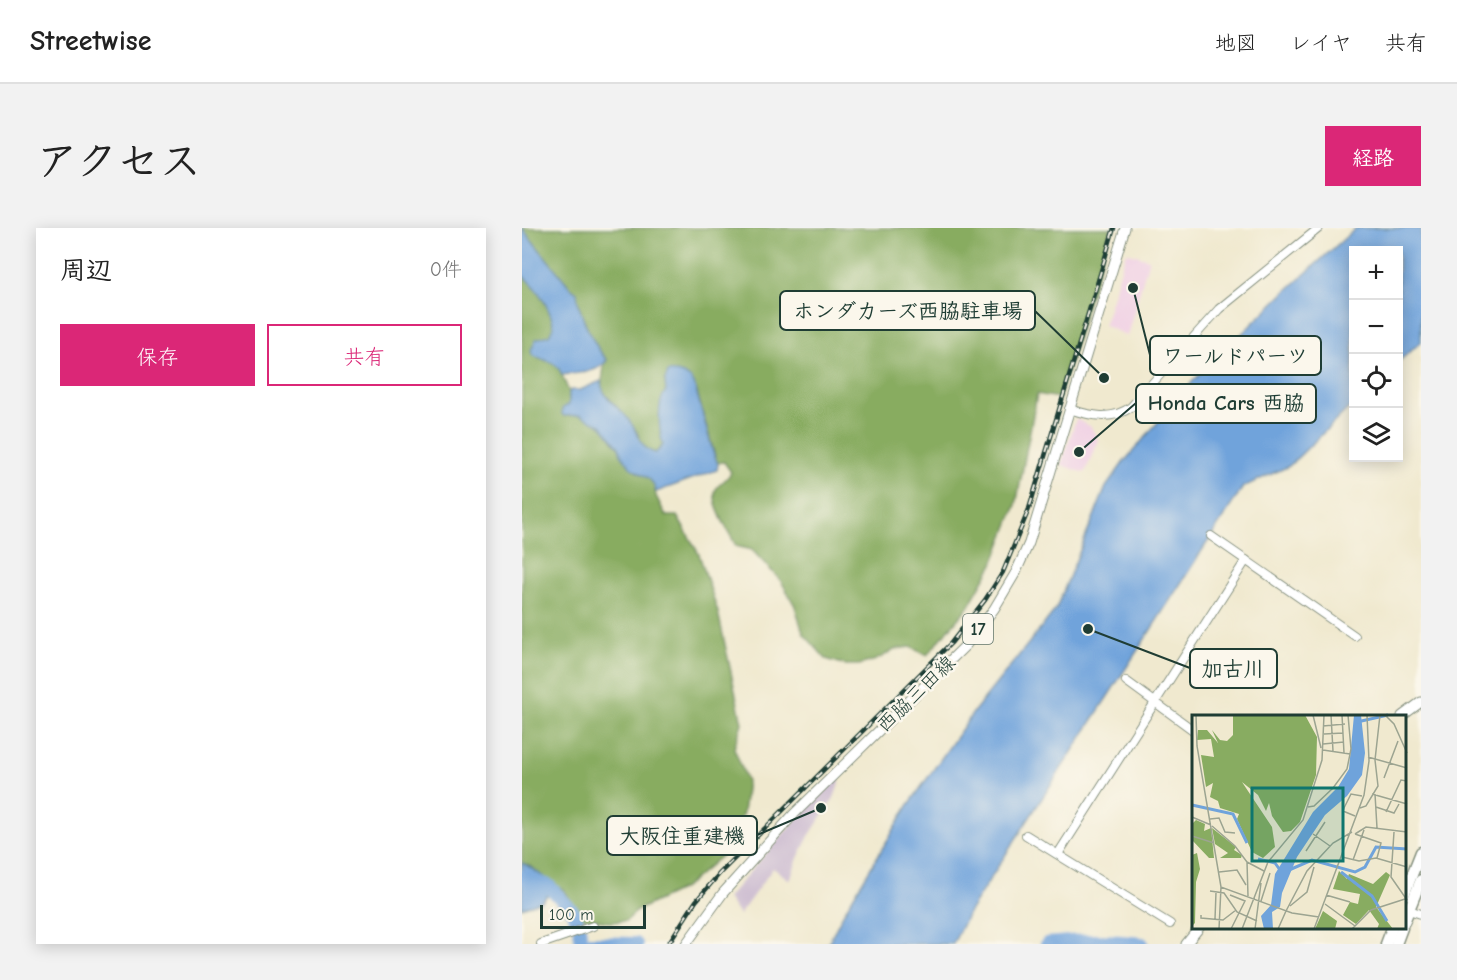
<!DOCTYPE html>
<html lang="ja">
<head>
<meta charset="utf-8">
<style>
	body { margin:0; font-family:"Comic Neue","Klee One",sans-serif; background:#f2f2f2; color:#222 }
	.controls { position:absolute; right:18px; top:18px; display:grid; overflow:hidden; border-radius:0px; box-shadow:0 3px 15px #0003 }
	.controls button { width:54px; height:54px; display:grid; place-items:center; padding:0; border:0; border-bottom:2px solid #e0e0e0; background:#fff; color:#222; font:30px sans-serif }
	.scale { position:absolute; left:18px; bottom:15px; width:106px; box-sizing:border-box; padding-left:6px; border:3px solid #1f3d34; border-top:0; font-size:16px; line-height:21px; white-space:nowrap; color:#1f3d34; -webkit-text-stroke:4px #fbf7ec; paint-order:stroke }
	.list { margin:0; padding:0; list-style:none }
	h2 { display:flex; justify-content:space-between; align-items:center; height:78px; margin:0; padding:0 24px; font-size:26px }
	h2 small { font-size:20px; font-weight:400; color:#767676 }
	.actions { display:flex; gap:12px; padding:18px 24px }
	.actions a { flex:1; padding:14px 0; border:2px solid #db2777; border-radius:0px; text-align:center; font-size:21px; color:#db2777 }
	.actions .main { background:#db2777; color:#fff }
	.icon { flex:none; width:33px; height:33px; fill:none; stroke:currentColor; stroke-width:2; stroke-linecap:round; stroke-linejoin:round }
	.map { position:relative; flex:none; width:899px; height:716px; overflow:hidden; border-radius:0px }
	header { display:flex; align-items:center; gap:36px; box-sizing:border-box; height:84px; padding:0 30px; background:#fff; border-bottom:2px solid #e0e0e0 }
	header strong { font-size:28px }
	nav { display:flex; gap:33px; margin-inline-start:auto; font-size:21px }
	.intro { display:flex; align-items:center; justify-content:space-between; box-sizing:border-box; height:144px; padding:0 36px }
	h1 { margin:0; font-size:42px }
	.button { padding:15px 27px; border-radius:0px; background:#db2777; color:#fff; font-size:21px; font-weight:700 }
	main { display:flex; gap:36px; padding:0 36px }
	aside { flex:1; background:#fff; border-radius:0px; box-shadow:0 3px 15px #0003 }
	.map>svg:first-child { display:block }
	.built { fill:#f0d0e4 }
	.industrial { fill:#cebed1 }
	.forest { fill:#88ac61; stroke:#54744a; stroke-width:1.5 }
	.water { fill:#6fa3db; stroke:#477088; stroke-width:1.5 }
	.lines { fill:none; stroke-linecap:round; stroke-linejoin:round }
	.river { stroke:#6fa3db; stroke-width:14 }
	.minor-casing { stroke:#889382; stroke-width:10 }
	.major-casing { stroke:#889382; stroke-width:11 }
	.highway-casing { stroke:#889382; stroke-width:13 }
	.minor { stroke:#fff; stroke-width:8 }
	.major { stroke:#fff; stroke-width:9 }
	.highway { stroke:#fff; stroke-width:10 }
	.rail-casing { stroke:#1f3d34; stroke-width:4.5 }
	.rail { stroke:#fbf7ec; stroke-width:2; stroke-dasharray:7; stroke-linecap:butt }
	.labels { text-anchor:middle; dominant-baseline:central; stroke-width:5; stroke-linejoin:round; paint-order:stroke }
	.shield { fill:#fbf7ec; stroke:#61756b; stroke-width:1.5 }
	.shield-label { font-size:18px; font-weight:bold; fill:#1f3d34 }
	.street-label { font-size:20px; fill:#1f3d34; stroke:#fbf7ec }
	.inset-river { fill:none; stroke:#6fa3db; stroke-width:3 }
	.inset-road { fill:none; stroke:#9ca491; stroke-width:1.5 }
	.view { fill:#0f766e; fill-opacity:0.15; stroke:#0f766e; stroke-width:3 }
	.inset-edge { fill:none; stroke:#1f3d34; stroke-width:3 }
	.leader { fill:none; stroke:#1f3d34; stroke-width:2 }
	.callout-dot { fill:#1f3d34; stroke:#fbf7ec; stroke-width:2 }
	.callout { fill:#fbf7ec; stroke:#1f3d34; stroke-width:2 }
	.callout-label { font-size:21px; text-anchor:middle; font-weight:bold; fill:#1f3d34 }
</style>
</head>
<body>
<header>
<strong>Streetwise</strong>
<nav><a>地図</a><a>レイヤ</a><a>共有</a></nav>
</header>
<div class="intro"><h1>アクセス</h1><a class="button">経路</a></div>
<main>
<aside>
<h2>周辺<small>0件</small></h2>
<ul class="list">
</ul>
<div class="actions"><a class="main">保存</a><a>共有</a></div>
</aside>
<div class="map">
<svg width="899" height="716" viewBox="0 0 899 716">
	<rect width="100%" height="100%" fill="#fbf7ec"/>
	<filter id="ink" filterUnits="userSpaceOnUse"><feTurbulence type="fractalNoise" baseFrequency=".0167" numOctaves="2"/><feDisplacementMap in="SourceGraphic" scale="12" xChannelSelector="R" yChannelSelector="G"/><feConvolveMatrix kernelMatrix="1 2 1 2 8 2 1 2 1" color-interpolation-filters="sRGB"/></filter>
	<filter id="wash" filterUnits="userSpaceOnUse"><feTurbulence type="fractalNoise" baseFrequency=".008" numOctaves="4" result="noise"/><feDisplacementMap in="SourceGraphic" scale="24" xChannelSelector="R" yChannelSelector="G"/><feGaussianBlur stdDeviation="1.35" result="paint"/><feColorMatrix in="noise" values="0 0 0 0 0 0 0 0 0 0 0 0 0 0 0 0 0 1.4 0 .05"/><feComposite in="paint" operator="in"/></filter>
	<g filter="url(#wash)">
		<rect width="100%" height="100%" fill="#f0e9cf"/>
		<g class="built">
			<path d="M604,24L627,31L605,108L582,97Z"/>
			<path d="M554,191L569,199L576,212L563,245L539,237Z"/>
		</g>
		<path class="industrial" d="M317,550L318,553L312,570L287,608L276,630L268,652L251,640L217,687L205,670L278,587Z"/>
		<g class="forest">
			<path d="M0,0H589L537,170L515,166L494,277L471,336L446,379L405,427L388,419L374,421L354,432L337,437H324L304,431L281,405L273,378L259,353L230,322L214,318C207,304 188,275 194,261C198,254 205,253 209,244L202,234L195,235L174,160L143,152L144,163L137,187L141,217L134,225L127,223L121,217L115,204L105,190L79,161L82,138L85,132C72,118 55,83 55,64L47,58Z"/>
			<path d="M0,47C17,62 26,76 32,98L27,107L20,111L17,131L31,134L37,140L47,164L48,174L42,188L58,187L71,192L83,201L91,213L97,219L99,226L115,244L125,247L132,256L134,268L144,288H155L177,326L196,384L220,495L212,520L225,553L221,585L205,623L162,660L116,682L104,693L86,694L59,689L43,663L22,651L10,639L0,635Z"/>
		</g>
		<g class="water">
			<path d="M0,0L47,58L55,64C55,83 72,118 85,132C75,146 55,145 40,147C34,131 23,134 10,127L9,122L14,111L27,107L32,98C26,76 17,62 0,47Z"/>
			<path d="M834,0H899V114L877,133L876,22H832L831,176L767,238L721,259L446,685L431,716H306L322,684L386,578L453,482L534,381L584,259L601,235L671,153L764,63Z"/>
			<path d="M146,144C157,143 166,146 172,155L191,224L196,236L195,242L134,264C130,247 120,248 108,239L106,235L99,226L97,219L79,197L58,187L42,188L40,186V181L47,176V164L49,162H58L79,153C79,169 98,180 107,192C113,200 116,211 122,218C125,222 129,224 134,225L141,217C137,203 134,174 144,163L143,152Z"/>
			<path d="M0,635C13,640 22,651 34,658L20,673L0,680Z"/>
		</g>
		<g class="lines">
			<g class="river">
				<path d="M0,649L27,658L51,684L58,700"/>
				<path d="M58,704L59,715L114,716"/>
				<path d="M525,716C558,712 588,712 620,716"/>
			</g>
		</g>
	</g>
	<g filter="url(#ink)">
		<g class="lines">
			<defs>
				<g id="minor">
					<path d="M547,181C569,188 590,193 609,179L697,81L797,0"/>
					<path d="M689,308L833,408"/>
					<path d="M604,453L671,502"/>
					<path d="M504,607L648,696"/>
					<path d="M536,626L724,332"/>
					<path d="M887,682L899,686"/>
					<path d="M19,716L71,698"/>
				</g>
				<g id="major">
					<path d="M880,488L899,474"/>
					<path d="M164,716L201,665L271,587L445,416L472,381L494,344L507,315L603,0"/>
					<path d="M664,716L677,700"/>
				</g>
				<g id="highway">
					<path d="M882,667L899,624"/>
					<path d="M882,694L899,652"/>
					<path d="M864,716L870,700"/>
					<path d="M874,716L880,700"/>
				</g>
			</defs>
			<use href="#minor" class="minor-casing"/>
			<use href="#major" class="major-casing"/>
			<use href="#highway" class="highway-casing"/>
			<use href="#minor" class="minor"/>
			<use href="#major" class="major"/>
			<use href="#highway" class="highway"/>
			<defs>
				<path id="rail" d="M146,716L174,673L198,645L429,415L463,372L481,344L507,281L592,0"/>
			</defs>
			<use href="#rail" class="rail-casing"/>
			<use href="#rail" class="rail"/>
		</g>
	</g>
	<g class="labels">
		<rect class="shield" x="441" y="386" width="30" height="30" rx="4.5"/>
		<g class="shield-label">
			<text x="456" y="401">17</text>
		</g>
		<g class="street-label">
			<text transform="translate(394 466) rotate(-44)">西脇三田線</text>
		</g>
	</g>
	<g transform="translate(670 487)">
		<rect width="214" height="214" fill="#f0e9cf"/>
		<path d="M41,0H113L125,22L124,60L108,107L99,116L91,117L80,101L77,88L74,96L66,80L50,67L80,112L83,132L71,143L60,137L45,104L47,99L28,93L26,86L18,82L21,68L14,72L9,40L22,42L19,24L5,25L6,15H15L26,28L20,15L28,25L35,26L41,20ZM4,105L13,109L12,116L19,113L22,143H17L0,125V109ZM20,113L44,132L42,135L50,140L49,143H28L36,138L23,129ZM5,138L8,154L4,167L3,208L0,211V140ZM147,156L155,164L157,159L181,169L194,157L198,160L184,192L201,214H185L187,209L177,195L164,209L151,200L158,187L166,189L168,179L141,174ZM131,196L145,206L143,214H123Z" fill="#88ac61"/>
		<path d="M162,0H169L173,38L170,60L155,81L133,100L105,142L90,178L88,192L80,197L81,214H72L69,201L79,190L83,159L121,97L146,72L157,54Z" fill="#6fa3db"/>
		<path class="inset-river" d="M165,7L196,0M0,90L41,99L55,128M66,144L83,148L88,155M97,155L120,145L163,157L173,152L184,132L215,134M149,157L180,181L195,206"/>
		<path class="inset-road" d="M4,0L5,31L29,172M121,0L129,33M139,0L141,36M150,0L152,38M193,0L202,9L215,38M131,11L153,9M132,19L151,18M131,29L152,27M131,35L158,39M176,42L215,53M192,63L206,26M180,79L215,89M183,79L185,113M116,92L122,91L141,73L155,54L159,34L156,0M184,92L202,98L207,89M168,93L174,91L186,71L183,45L188,0M194,97L209,65L215,66M163,101L151,96L152,93L159,79L170,81M0,102L19,110M18,104L27,103L33,117L43,118M20,111L43,131L55,147L56,181M202,117L199,162L215,185M121,119L138,131M163,119L174,112L215,117M163,119L189,128L185,143M0,121L22,128M114,136L133,107M150,142L167,146L184,143L215,152M161,145L172,115M55,147L72,156M27,157L45,155L54,170M18,176L32,178L45,197L65,206M38,180L53,186L39,214M134,180L158,187M69,186L78,158M133,189L163,211M98,191L115,177L122,152M94,196L115,156L141,128L160,117M9,200V203L31,205L44,195M23,204L24,177M27,214L29,172L100,198L127,202M50,214L76,147L111,105L130,45L132,0M63,214L69,168M86,214L94,196M122,214L172,80L177,46L175,0M160,214L179,195L213,184"/>
		<path class="view" d="M60,73H151V146H60Z"/>
		<rect width="214" height="214" class="inset-edge"/>
	</g>
	<path class="leader" d="M582 150L513 83M611 60L628 127M557 224L614 175M566 401L668 440M299 580L235 607"/>
	<g class="callout-dot">
		<circle cx="582" cy="150" r="6"/>
		<circle cx="611" cy="60" r="6"/>
		<circle cx="557" cy="224" r="6"/>
		<circle cx="566" cy="401" r="6"/>
		<circle cx="299" cy="580" r="6"/>
	</g>
	<g class="callout">
		<rect x="258" y="63" width="255" height="39" rx="6"/>
		<rect x="628" y="108" width="171" height="39" rx="6"/>
		<rect x="614" y="156" width="180" height="39" rx="6"/>
		<rect x="668" y="421" width="87" height="39" rx="6"/>
		<rect x="85" y="588" width="150" height="39" rx="6"/>
	</g>
	<g class="callout-label">
		<text x="386" y="90">ホンダカーズ西脇駐車場</text>
		<text x="713" y="135">ワールドパーツ</text>
		<text x="704" y="182">Honda Cars 西脇</text>
		<text x="711" y="448">加古川</text>
		<text x="160" y="615">大阪住重建機</text>
	</g>
</svg>
<div class="controls">
<button>+</button>
<button>−</button>
<button><svg class="icon" aria-label="locate" viewBox="0 0 24 24"><circle cx="12" cy="12" r="6"/><path d="M12 2v4M12 18v4M2 12h4M18 12h4"/></svg></button>
<button><svg class="icon" aria-label="layers" viewBox="0 0 24 24"><path d="M12 4l9 5-9 5-9-5zM3 14l9 5 9-5"/></svg></button>
</div>
<div class="scale">100 m</div>
</div>
</main>
</body>
</html>
